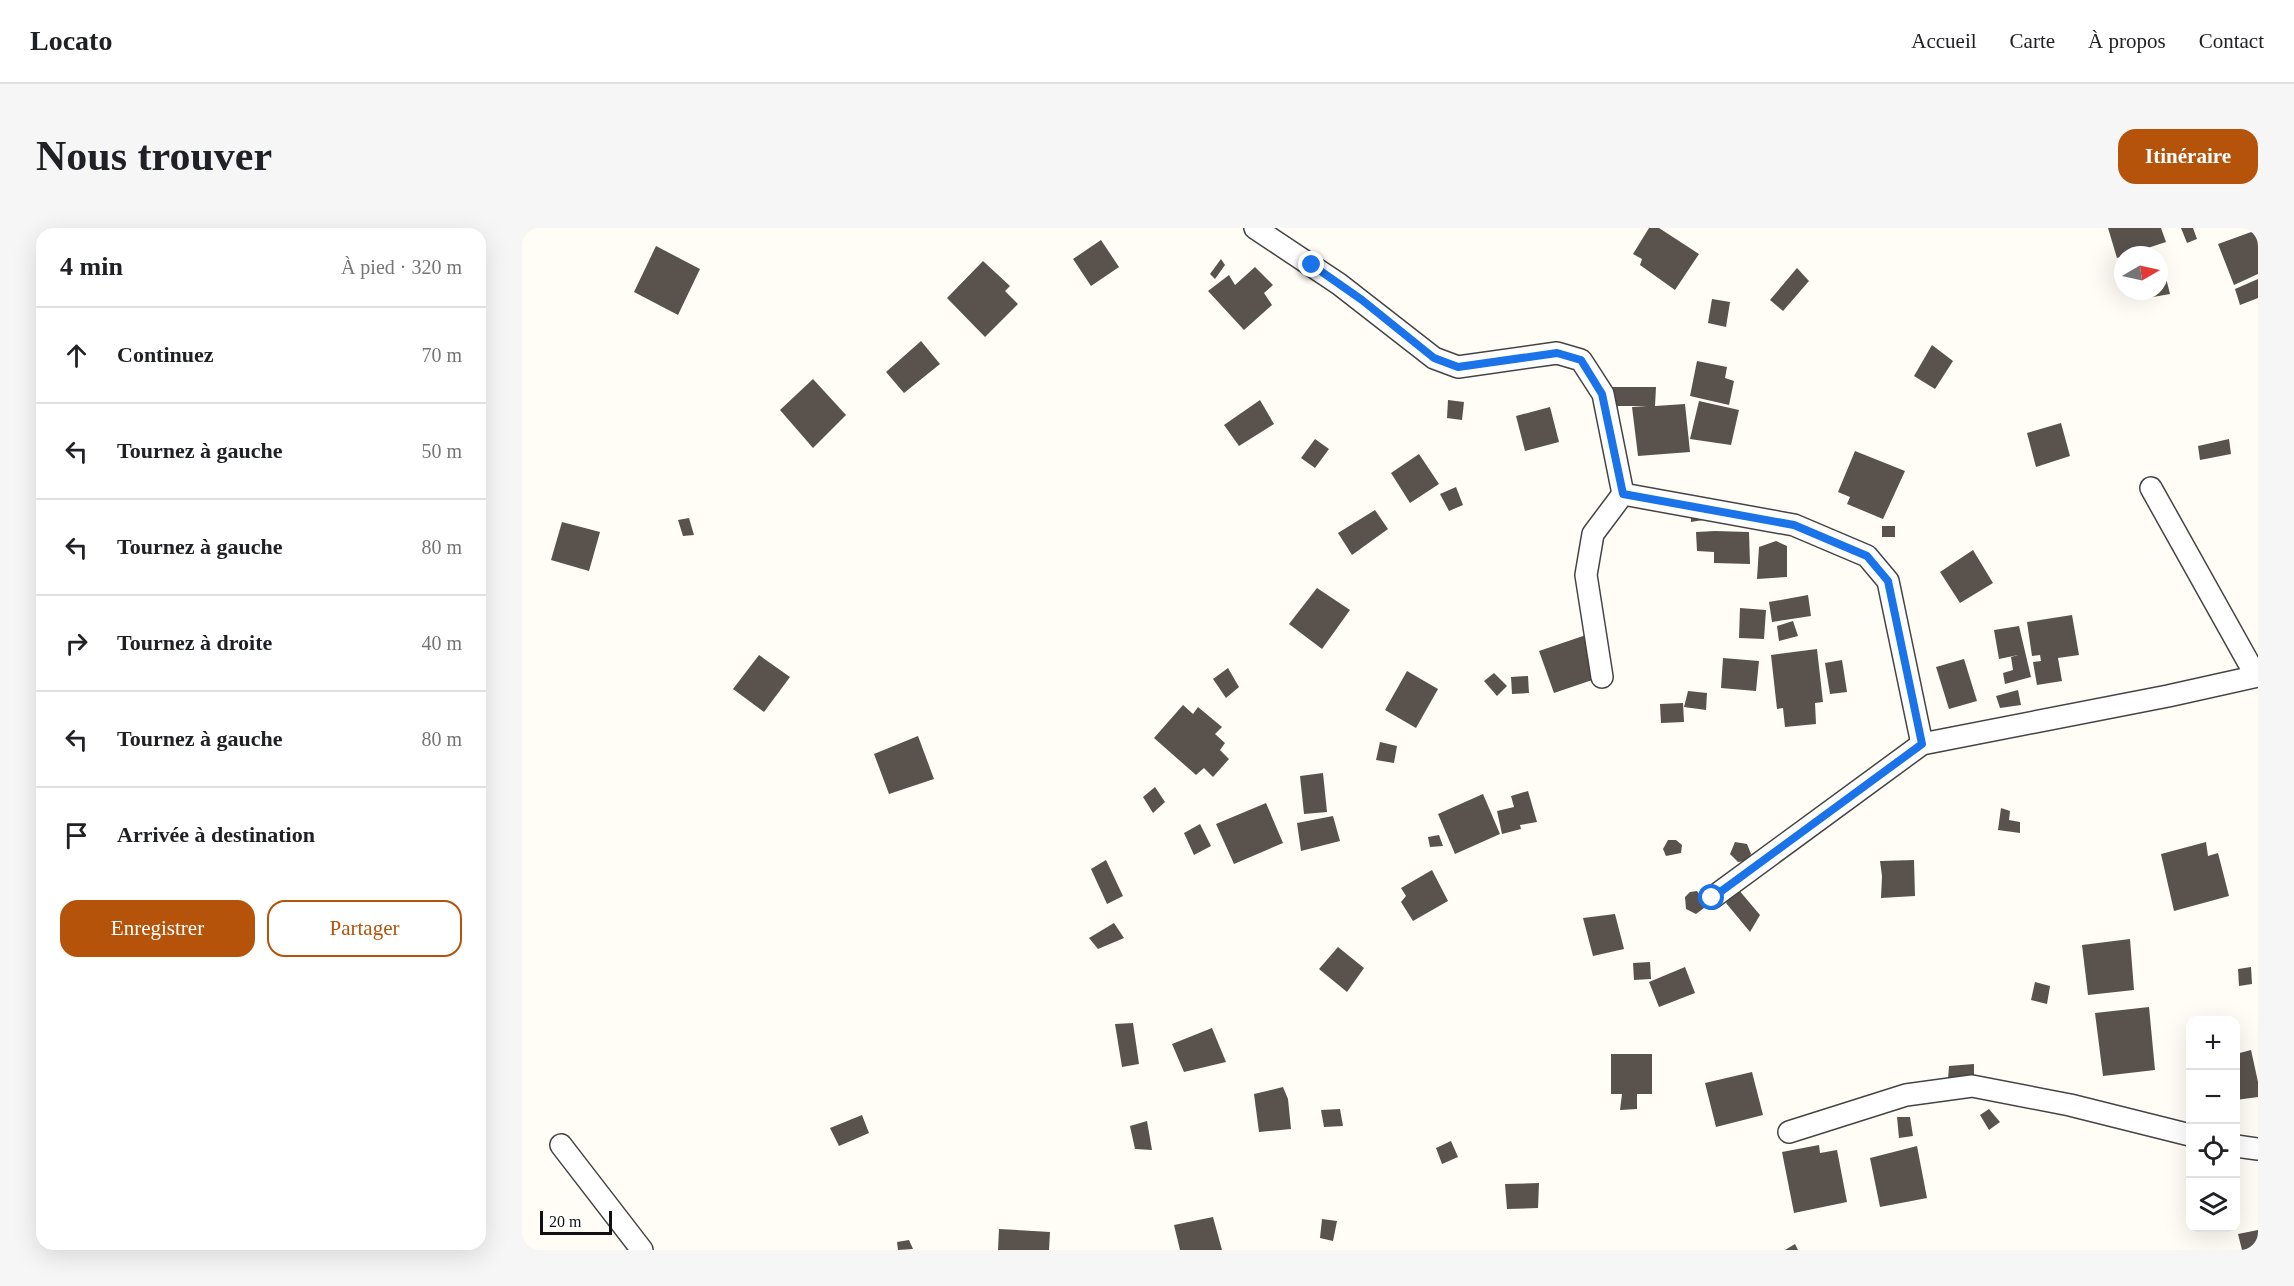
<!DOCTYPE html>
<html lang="fr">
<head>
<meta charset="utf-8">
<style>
	body { margin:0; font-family:Georgia,serif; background:#f6f6f6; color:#202124 }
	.controls { position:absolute; right:18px; bottom:18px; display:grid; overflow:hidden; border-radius:12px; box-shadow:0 6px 24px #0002 }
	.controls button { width:54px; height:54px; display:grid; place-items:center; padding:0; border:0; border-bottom:2px solid #e0e0e0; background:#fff; color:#202124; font:30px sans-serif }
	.compass { position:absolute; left:1592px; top:18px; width:54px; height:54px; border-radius:50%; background:#fff; box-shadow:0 6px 24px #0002; rotate:81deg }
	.scale { position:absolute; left:18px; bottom:15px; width:72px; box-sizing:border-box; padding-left:6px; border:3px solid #111; border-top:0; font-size:16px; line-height:21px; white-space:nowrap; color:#111; -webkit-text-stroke:4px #fff; paint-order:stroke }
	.stop { position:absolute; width:18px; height:18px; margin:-14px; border:4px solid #1a73e8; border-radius:50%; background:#fff }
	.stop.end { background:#1a73e8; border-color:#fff; box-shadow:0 2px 6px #0008 }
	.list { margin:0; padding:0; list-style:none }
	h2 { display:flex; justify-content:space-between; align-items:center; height:78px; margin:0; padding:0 24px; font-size:26px }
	h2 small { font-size:20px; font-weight:400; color:#757577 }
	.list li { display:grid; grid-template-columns:39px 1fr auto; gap:18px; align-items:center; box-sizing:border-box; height:96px; padding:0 24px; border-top:2px solid #e0e0e0 }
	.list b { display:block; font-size:22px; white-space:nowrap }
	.list em { font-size:20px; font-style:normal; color:#757577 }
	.actions { display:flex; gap:12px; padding:18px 24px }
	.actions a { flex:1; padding:14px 0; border:2px solid #b45309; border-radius:18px; text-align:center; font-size:21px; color:#b45309 }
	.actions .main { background:#b45309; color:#fff }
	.icon { flex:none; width:33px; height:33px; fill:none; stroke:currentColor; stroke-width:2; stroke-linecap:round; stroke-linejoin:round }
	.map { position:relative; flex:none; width:1736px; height:1022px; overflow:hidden; border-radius:18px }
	header { display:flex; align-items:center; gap:36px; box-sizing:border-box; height:84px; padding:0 30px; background:#fff; border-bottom:2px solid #e0e0e0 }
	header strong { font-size:28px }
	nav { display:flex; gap:33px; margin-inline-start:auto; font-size:21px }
	.intro { display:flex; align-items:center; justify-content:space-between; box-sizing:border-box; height:144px; padding:0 36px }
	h1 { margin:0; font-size:42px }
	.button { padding:15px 27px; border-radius:18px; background:#b45309; color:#fff; font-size:21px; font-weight:700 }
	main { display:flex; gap:36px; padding:0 36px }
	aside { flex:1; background:#fff; border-radius:18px; box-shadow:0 6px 24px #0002 }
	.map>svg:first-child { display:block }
	.building { fill:#5a524d }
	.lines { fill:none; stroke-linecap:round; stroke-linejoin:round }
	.minor-casing { stroke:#444; stroke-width:24 }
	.minor { stroke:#fff; stroke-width:21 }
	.route { stroke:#1a73e8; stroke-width:8 }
</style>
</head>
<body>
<header>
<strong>Locato</strong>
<nav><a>Accueil</a><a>Carte</a><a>À propos</a><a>Contact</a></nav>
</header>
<div class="intro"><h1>Nous trouver</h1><a class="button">Itinéraire</a></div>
<main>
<aside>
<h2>4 min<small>À pied · 320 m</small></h2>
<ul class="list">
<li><svg class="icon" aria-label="ahead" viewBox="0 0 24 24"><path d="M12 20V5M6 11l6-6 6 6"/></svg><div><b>Continuez</b></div><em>70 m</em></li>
<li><svg class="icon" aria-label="left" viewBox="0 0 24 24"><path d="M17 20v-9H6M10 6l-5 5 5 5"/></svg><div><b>Tournez à gauche</b></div><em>50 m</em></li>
<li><svg class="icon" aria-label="left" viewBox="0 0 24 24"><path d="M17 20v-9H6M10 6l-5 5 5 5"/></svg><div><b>Tournez à gauche</b></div><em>80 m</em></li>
<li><svg class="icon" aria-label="right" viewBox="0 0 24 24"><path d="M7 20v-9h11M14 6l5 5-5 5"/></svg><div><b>Tournez à droite</b></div><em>40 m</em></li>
<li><svg class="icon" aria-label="left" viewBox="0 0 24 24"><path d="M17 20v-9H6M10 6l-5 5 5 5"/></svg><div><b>Tournez à gauche</b></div><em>80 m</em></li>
<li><svg class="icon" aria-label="arrive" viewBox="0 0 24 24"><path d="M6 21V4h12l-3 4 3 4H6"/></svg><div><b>Arrivée à destination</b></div></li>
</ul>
<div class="actions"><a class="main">Enregistrer</a><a>Partager</a></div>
</aside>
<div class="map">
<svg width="1736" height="1022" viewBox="0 0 1736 1022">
	<rect width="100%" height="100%" fill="#fffdf5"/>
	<g class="building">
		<path d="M1127,0H1137L1177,26L1153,62L1118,37L1120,31L1111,26Z"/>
		<path d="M1586,0H1639L1644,14L1595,30Z"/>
		<path d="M1659,0H1671L1675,11L1665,15Z"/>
		<path d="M1732,3L1736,11V46L1712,57L1696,16Z"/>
		<path d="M579,12L597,39L569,58L551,31Z"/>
		<path d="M134,18L178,41L156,87L112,64Z"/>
		<path d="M699,31L703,37L693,51L688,46Z"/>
		<path d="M461,33L488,58L483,63L496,76L463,109L425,70Z"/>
		<path d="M1641,38L1648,66L1631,69L1630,63H1637V39Z"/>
		<path d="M733,39L751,57L742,65L750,77L722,102L686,63L707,47L713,57Z"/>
		<path d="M1275,40L1287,53L1261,83L1248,72Z"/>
		<path d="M1736,51V70L1718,77L1713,61Z"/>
		<path d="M1190,71L1208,74L1204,99L1186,95Z"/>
		<path d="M399,113L418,136L382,165L364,144Z"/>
		<path d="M1410,117L1431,133L1413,161L1392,148Z"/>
		<path d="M1175,133L1205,139L1203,150L1212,153L1207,177L1168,168Z"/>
		<path d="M291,151L324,187L291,220L258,182Z"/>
		<path d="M1090,159H1134L1133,178L1163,176L1168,224L1116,228L1110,179L1125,178H1091Z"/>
		<path d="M738,172L752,196L717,218L702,197Z"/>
		<path d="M926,172L942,174L940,192L925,190Z"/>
		<path d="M1177,173L1217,182L1209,217L1168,211Z"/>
		<path d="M1028,179L1037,214L1003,223L994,188Z"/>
		<path d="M1539,195L1548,228L1514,239L1505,205Z"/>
		<path d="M793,211L807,221L793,240L779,230Z"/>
		<path d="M1707,211L1709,226L1678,232L1676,218Z"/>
		<path d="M1333,223L1383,243L1361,291L1325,276L1328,269L1316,264Z"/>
		<path d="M897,226L917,256L888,275L869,245Z"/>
		<path d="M934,259L941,277L927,283L918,266Z"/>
		<path d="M1169,281H1181V292L1169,294Z"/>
		<path d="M853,282L866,301L830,327L816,305Z"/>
		<path d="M167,290L172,307L161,308L156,292Z"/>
		<path d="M40,294L78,304L67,343L29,332Z"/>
		<rect x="1360" y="298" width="13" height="11"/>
		<path d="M1193,303L1227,304L1228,336L1192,335V324L1175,323L1174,304Z"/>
		<path d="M1254,313L1265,318V349L1235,351L1237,319Z"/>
		<path d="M1451,322L1471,355L1438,375L1418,344Z"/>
		<path d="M795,360L828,382L800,421L767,396Z"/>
		<path d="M1286,367L1289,388L1250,394L1247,374Z"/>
		<path d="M1218,380L1244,382L1242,411L1217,410Z"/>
		<path d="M1550,387L1557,427L1536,430L1540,453L1515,457L1511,434L1519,433L1518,427L1510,428L1505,394Z"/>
		<path d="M1271,393L1276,408L1257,413L1255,398Z"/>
		<path d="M1497,398L1509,449L1483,456L1481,445L1491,442L1489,429L1496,427L1477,431L1472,402Z"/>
		<path d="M1064,407L1079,449L1032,465L1017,423Z"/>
		<path d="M1295,421L1301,474L1293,475L1294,496L1263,499L1261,480L1255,481L1249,427Z"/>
		<path d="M237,427L268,449L242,484L211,461Z"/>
		<path d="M1201,430L1237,433L1234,463L1199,460Z"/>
		<path d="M1442,431L1455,473L1427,481L1414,439Z"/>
		<path d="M1320,432L1325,464L1308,466L1303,435Z"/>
		<path d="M706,440L717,459L704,470L691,451Z"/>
		<path d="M885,443L916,461L894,500L863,482Z"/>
		<path d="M972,445L985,458L975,468L962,453Z"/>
		<path d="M1006,448L1007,465L990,466L989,449Z"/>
		<path d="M1496,462L1499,477L1478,480L1474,468Z"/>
		<path d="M1166,463L1185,465L1184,482L1162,479Z"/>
		<path d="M1161,475L1162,494L1139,495L1138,476Z"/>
		<path d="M661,477L671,486L676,479L700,499L693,506L703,515L698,522L707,531L691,549L682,540L674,547L632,510Z"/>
		<path d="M396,508L412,551L367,566L352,526Z"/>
		<path d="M858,514L875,518L872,535L854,532Z"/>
		<path d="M801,545L805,584L782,586L778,548Z"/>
		<path d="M633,559L643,574L631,585L621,569Z"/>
		<path d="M1006,563L1015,594L998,597L999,601L980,606L975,583L992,579L989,568Z"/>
		<path d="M961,566L978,606L933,626L916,586Z"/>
		<path d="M744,575L761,615L712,636L694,596Z"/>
		<path d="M1479,580L1488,583L1487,592L1498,594V605L1476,602Z"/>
		<path d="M811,588L818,613L779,623L775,595Z"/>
		<path d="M678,596L689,618L672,627L662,605Z"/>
		<path d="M917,607L921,618L908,619L906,609Z"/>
		<path d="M1146,612H1154L1160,617L1159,625L1144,628L1141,621Z"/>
		<path d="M1213,614L1225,616L1229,626L1224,633L1216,634L1208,626Z"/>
		<path d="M1684,614L1686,628L1696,625L1707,668L1652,683L1639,626Z"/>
		<path d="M584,632L601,668L585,676L569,641Z"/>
		<path d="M1392,632L1393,668L1359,670L1360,648L1358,633Z"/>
		<path d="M910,642L926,673L891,693L879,674L884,668L879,660Z"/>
		<path d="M1216,661L1238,687L1228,704L1204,675Z"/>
		<path d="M1175,663L1182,673V680L1174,686L1164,681L1163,669L1168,664Z"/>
		<path d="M1093,686L1102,721L1071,728L1061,690Z"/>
		<path d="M592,695L602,710L576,721L567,710Z"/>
		<path d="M1608,711L1612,762L1566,767L1560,717Z"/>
		<path d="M816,719L842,740L825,764L797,741Z"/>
		<path d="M1128,734L1129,751L1112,752L1111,735Z"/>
		<path d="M1163,739L1173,765L1137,779L1127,754Z"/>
		<path d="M1729,739L1730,756L1717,758L1716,741Z"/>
		<path d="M1513,754L1528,758L1525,776L1509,772Z"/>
		<path d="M1627,779L1633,842L1581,848L1573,785Z"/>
		<path d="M611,795L617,836L600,839L593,796Z"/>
		<path d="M690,800L704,834L662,844L650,816Z"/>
		<path d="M1729,822L1736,854V869L1714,872V826Z"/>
		<path d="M1089,826H1130V866H1115V881L1098,882L1100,866H1089Z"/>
		<path d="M1452,836V851H1426L1427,838Z"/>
		<path d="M1230,844L1241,887L1194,899L1183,855Z"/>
		<path d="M761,859L766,871L769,901L737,904L732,866Z"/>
		<path d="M818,881L821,898L802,899L799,882Z"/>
		<path d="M1467,881L1478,894L1467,902L1458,887Z"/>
		<path d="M340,887L347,905L317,918L308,900Z"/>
		<path d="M1375,889H1388L1391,908L1377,910Z"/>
		<path d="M625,893L630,922L613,921L608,898Z"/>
		<path d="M929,913L936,929L920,936L914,920Z"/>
		<path d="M1297,917L1298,925L1315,922L1325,974L1272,985L1260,924Z"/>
		<path d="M1395,918L1405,970L1358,979L1348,930Z"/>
		<path d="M1017,955L1016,980L985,981L983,956Z"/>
		<path d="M691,989L700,1022H658L652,997Z"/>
		<path d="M800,991L815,993L811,1013L798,1010Z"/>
		<path d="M477,1001L528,1004L527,1022H476Z"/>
		<path d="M1736,1002V1022H1720L1716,1006Z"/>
		<path d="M387,1012L391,1021L376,1022L375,1014Z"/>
		<path d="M1273,1016L1276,1022H1263Z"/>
	</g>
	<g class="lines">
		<defs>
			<g id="minor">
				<path d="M733,0L817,56L912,130L936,139L1035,125L1059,132L1081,166L1101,266"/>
				<path d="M1629,260L1734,448"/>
				<path d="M1080,449L1064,347L1071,306L1101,266L1272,297L1345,328L1366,353L1400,516"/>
				<path d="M1190,670L1400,516L1646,468L1736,448"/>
				<path d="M1267,904L1384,867L1450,858L1548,877L1668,907"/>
				<path d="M39,917L120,1022"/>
				<path d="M1714,918L1736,921"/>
			</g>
		</defs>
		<use href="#minor" class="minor-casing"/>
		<use href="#minor" class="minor"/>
	</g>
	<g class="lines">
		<path class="route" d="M790,37L840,72L912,130L936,139L1035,125L1059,132L1080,166L1101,266L1272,297L1345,328L1366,353L1400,516L1190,670"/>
	</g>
</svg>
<div class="controls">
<button>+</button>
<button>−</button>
<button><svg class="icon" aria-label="locate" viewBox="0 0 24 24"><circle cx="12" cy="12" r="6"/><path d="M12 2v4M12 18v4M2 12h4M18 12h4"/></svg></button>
<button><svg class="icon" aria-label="layers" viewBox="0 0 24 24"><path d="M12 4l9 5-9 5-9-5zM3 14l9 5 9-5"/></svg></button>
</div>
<svg class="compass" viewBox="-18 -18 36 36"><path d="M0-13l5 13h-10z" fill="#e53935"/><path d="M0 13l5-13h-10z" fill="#757577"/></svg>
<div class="scale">20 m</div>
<div class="stop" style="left:1190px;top:670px"></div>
<div class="stop end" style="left:790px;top:37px"></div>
</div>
</main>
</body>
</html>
